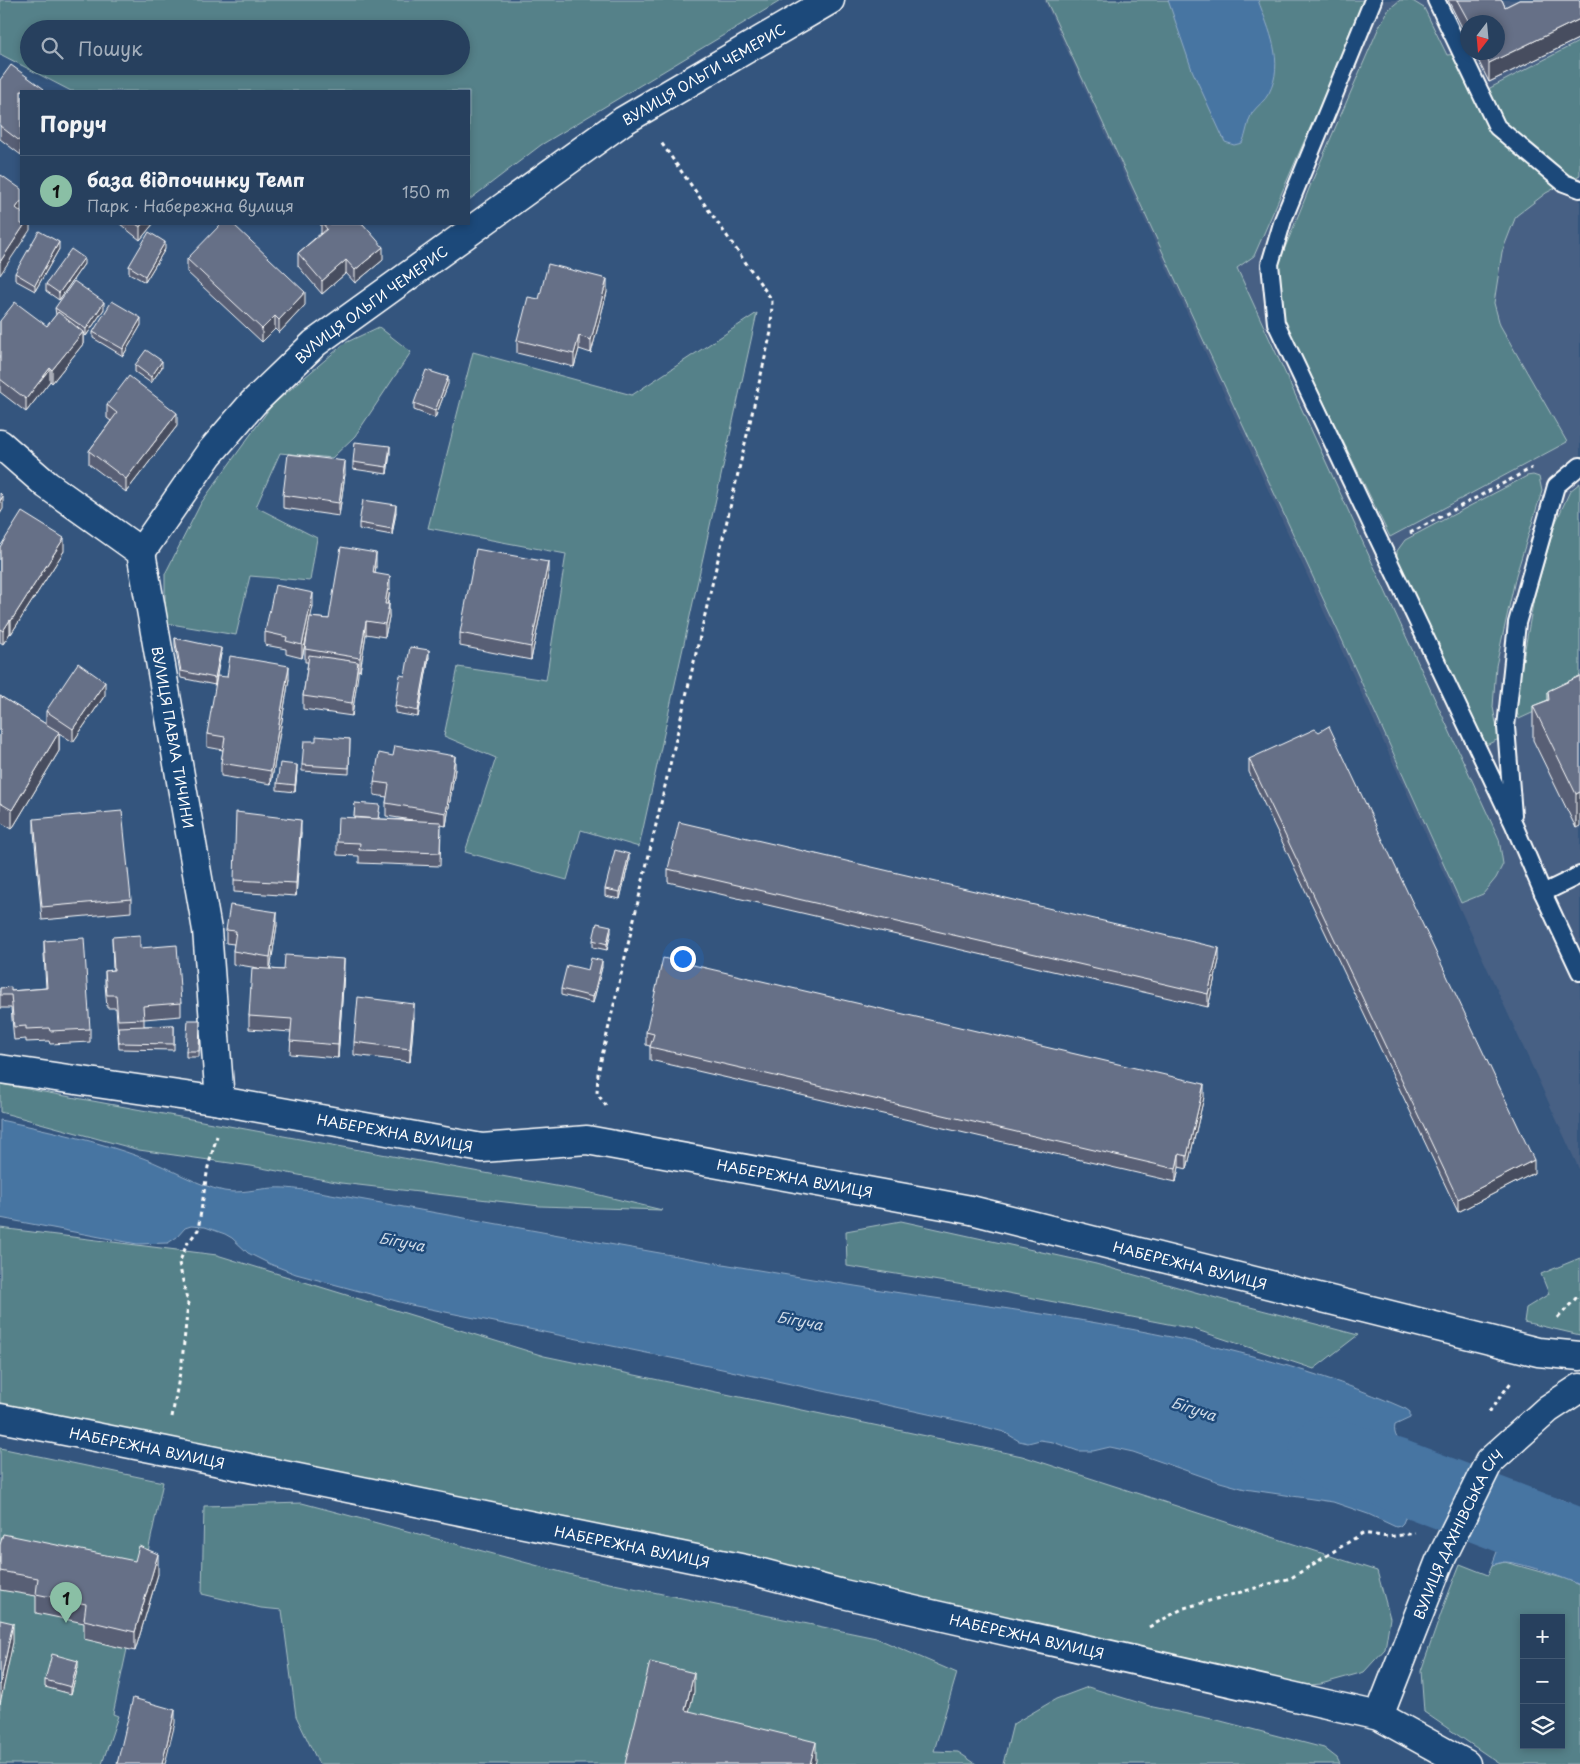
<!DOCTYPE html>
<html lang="uk">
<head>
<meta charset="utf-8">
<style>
	body { margin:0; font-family:"Playpen Sans",sans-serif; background:#2f4764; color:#f1f3f6 }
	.controls { position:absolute; right:15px; bottom:15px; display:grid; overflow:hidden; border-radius:0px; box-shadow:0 2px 8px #0003 }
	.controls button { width:45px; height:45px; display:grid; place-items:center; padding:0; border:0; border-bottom:1px solid #435973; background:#27405e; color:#f1f3f6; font:25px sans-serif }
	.compass { position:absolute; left:1460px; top:15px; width:45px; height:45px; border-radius:50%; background:#27405e; box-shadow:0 2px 8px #0003; rotate:196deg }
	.you { position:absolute; left:682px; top:958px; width:18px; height:18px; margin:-12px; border:4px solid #fff; border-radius:50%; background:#1a73e8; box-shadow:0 0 0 8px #1a73e833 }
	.badge { display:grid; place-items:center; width:32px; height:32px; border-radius:50%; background:#8abfa5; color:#111; font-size:16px; font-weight:700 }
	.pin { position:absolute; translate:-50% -41px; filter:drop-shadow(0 1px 2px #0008) }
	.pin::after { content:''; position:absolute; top:26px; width:18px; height:15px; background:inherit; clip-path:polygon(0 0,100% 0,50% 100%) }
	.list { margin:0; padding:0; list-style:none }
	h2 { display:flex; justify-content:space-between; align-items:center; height:65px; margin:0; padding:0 20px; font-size:21px }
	h2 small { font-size:16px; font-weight:400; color:#a4afbc }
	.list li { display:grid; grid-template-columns:32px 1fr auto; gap:15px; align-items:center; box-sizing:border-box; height:70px; padding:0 20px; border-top:1px solid #435973 }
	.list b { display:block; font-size:19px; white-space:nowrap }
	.list p { margin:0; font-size:16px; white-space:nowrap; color:#a4afbc }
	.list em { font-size:16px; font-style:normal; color:#a4afbc }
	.icon { flex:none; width:28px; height:28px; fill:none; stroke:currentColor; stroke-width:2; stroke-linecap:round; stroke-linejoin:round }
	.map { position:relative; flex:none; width:1580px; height:1764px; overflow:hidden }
	.search { position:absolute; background:#27405e; box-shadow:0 2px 8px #0003; left:20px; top:20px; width:450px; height:55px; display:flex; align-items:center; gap:12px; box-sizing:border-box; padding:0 18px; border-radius:28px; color:#a4afbc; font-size:19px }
	.panel { position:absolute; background:#27405e; box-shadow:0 2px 8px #0003; left:20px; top:90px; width:450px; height:135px; border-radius:0px }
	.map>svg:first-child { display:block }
	.built { fill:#476084; fill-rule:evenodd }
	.green { fill:#558189; stroke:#aac0c4; fill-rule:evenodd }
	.water { fill:#4774a2; stroke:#91acc7 }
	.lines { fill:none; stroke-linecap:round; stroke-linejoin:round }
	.river { stroke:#4774a2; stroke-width:72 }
	.lane-casing { stroke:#fff; stroke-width:20 }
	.street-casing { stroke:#fff; stroke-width:31 }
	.secondary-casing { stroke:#fff; stroke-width:31 }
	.path { stroke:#fff; stroke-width:3; stroke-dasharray:4 4; stroke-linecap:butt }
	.lane { stroke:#1f4a7a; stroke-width:16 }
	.street { stroke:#1f4a7a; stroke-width:28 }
	.secondary { stroke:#1f4a7a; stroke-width:28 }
	.wall { fill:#585f74; stroke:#fff }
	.shaded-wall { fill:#474e5e; stroke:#fff }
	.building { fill:#666f87; stroke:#fff }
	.labels { text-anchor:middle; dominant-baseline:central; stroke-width:5; stroke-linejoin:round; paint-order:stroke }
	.street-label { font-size:14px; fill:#fff; stroke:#1f4a7a }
	.water-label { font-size:15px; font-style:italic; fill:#d1dce8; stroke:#1f4a7a }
</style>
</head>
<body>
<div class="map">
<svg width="1580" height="1764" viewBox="0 0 1580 1764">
	<rect width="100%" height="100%" fill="#34557e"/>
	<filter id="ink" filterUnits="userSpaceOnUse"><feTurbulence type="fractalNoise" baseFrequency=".02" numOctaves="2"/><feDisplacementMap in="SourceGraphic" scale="10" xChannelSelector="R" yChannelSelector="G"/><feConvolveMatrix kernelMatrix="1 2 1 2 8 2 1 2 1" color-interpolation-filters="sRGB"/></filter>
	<g filter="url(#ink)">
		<path class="built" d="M1044,0H1580V1171ZM1468,22H1498V52H1468Z"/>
		<g class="green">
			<path d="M0,0H782L541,145L469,200V91H71L0,54ZM29,29H461V66H29Z"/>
			<path d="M1046,0H1366L1254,256L1237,268L1499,839L1503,864L1496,878L1483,894L1461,903L1344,644Z"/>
			<path d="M1400,0H1411L1424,8L1447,55L1469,53L1488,89L1580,41V175L1546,193L1516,216L1502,252L1494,303L1500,325L1567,442L1390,537L1286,325L1277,298L1278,265L1313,179L1379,27L1389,9Z"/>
			<path d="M757,313L639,847L581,830L567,880L465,852L496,758L444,736L458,667L546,680L566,554L428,528L473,352L632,395Z"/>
			<path d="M379,327L411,352L355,436L332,458L280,453L256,507L317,538L310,581L250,576L236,635L165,623V574L201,503L272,405L345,343Z"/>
			<path d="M1533,475L1539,477L1542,491L1516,575L1496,666L1493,707L1499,739L1486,745L1397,558V551L1405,540L1527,476Z"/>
			<path d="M1580,483V691L1519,719L1515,705L1534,598L1555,524L1570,491Z"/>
			<path d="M0,1084L583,1191L662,1210L540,1206L341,1183L251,1166L139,1150L0,1112Z"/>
			<path d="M901,1221L1096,1264L1227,1301L1358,1335L1314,1369L1194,1329L982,1288L847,1266L846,1231Z"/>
			<path d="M0,1228L217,1255L544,1356L1022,1456L1377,1571L1390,1618L1385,1649L1364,1672L1321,1684L1289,1687L0,1406Z"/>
			<path d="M1580,1258V1335L1524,1322L1526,1308L1549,1294L1541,1274Z"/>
			<path d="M0,1448L163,1482L113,1714L118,1716L102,1764H0Z"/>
			<path d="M302,1503L580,1577L876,1638L957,1673L934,1751L958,1752L976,1764H319L296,1716L282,1610L261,1608L202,1594L204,1506Z"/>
			<path d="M1505,1562L1566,1579L1580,1585V1764H1500L1424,1712L1421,1671L1444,1605L1460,1564L1488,1575L1492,1565ZM1524,1618H1561V1745H1524Z"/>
			<path d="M1088,1687L1153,1707L1217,1720L1324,1748L1337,1758L1340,1764H1003L1013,1724L1056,1699Z"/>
		</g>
		<g class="water">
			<path d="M1168,0H1258C1269,30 1285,62 1269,93C1265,101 1257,106 1252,113C1247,122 1247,134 1242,143L1234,145L1225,142L1192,70Z"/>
			<path d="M0,1120C48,1130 97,1141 143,1158C170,1168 196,1185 224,1191C241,1194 255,1189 273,1188C287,1187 300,1190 314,1191C495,1223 674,1257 855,1286C1038,1315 1235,1333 1406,1409L1410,1412V1418L1395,1425C1391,1446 1417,1447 1426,1460L1424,1471L1403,1523L1400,1526L1396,1527L1368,1514L1333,1502L1245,1489L1213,1480L1133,1452L1110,1447L1093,1451H1078L1053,1442L1040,1440L1028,1443L1019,1441L1004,1432L974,1424L676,1359L411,1305L296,1274L270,1264L248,1253L232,1238L225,1234L205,1227L191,1226L185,1228L177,1237L168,1243L137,1244L0,1218Z"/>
			<path d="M1521,1488L1562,1500L1580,1508V1585C1565,1578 1518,1561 1503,1562C1500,1563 1495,1564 1492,1565Z"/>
		</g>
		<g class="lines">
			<path class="river" d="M1325,1452L1396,1475L1580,1545"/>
			<defs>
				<g id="lane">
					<path d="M1373,0L1283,220L1270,264L1276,323L1514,825L1543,893L1580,972"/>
					<path d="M1436,0L1497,127L1564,183L1580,189"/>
					<path d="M1513,815L1506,727L1517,623L1556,486L1580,466"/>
					<path d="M1543,893L1580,875"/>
				</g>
				<g id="street">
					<path id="s1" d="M0,444L47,485L141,552L207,930L220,1101"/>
					<path id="s2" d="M141,552L209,454L253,403L315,343L623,121L830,0"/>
					<path id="s3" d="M0,1069L220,1101L482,1148L587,1140L971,1210L1538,1352L1580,1356"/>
					<path id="s4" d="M0,1418L166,1451L750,1570L843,1594L1379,1716"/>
				</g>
				<g id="secondary">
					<path id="s5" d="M1466,1764L1379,1716L1439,1563L1489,1462L1548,1409L1580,1388"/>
				</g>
			</defs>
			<use href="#lane" class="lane-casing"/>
			<use href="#street" class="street-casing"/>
			<use href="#secondary" class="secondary-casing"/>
			<g class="path">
				<path d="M1410,533L1532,468"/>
				<path d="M606,1106L597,1093L598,1073L771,332L772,300L660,141"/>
				<path d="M1558,1318L1576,1298L1580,1296"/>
				<path d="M1489,1412L1512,1381"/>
				<path d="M172,1417L182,1361L188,1304L179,1263L187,1244L198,1230L208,1167L217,1136"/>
				<path d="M1149,1627L1184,1608L1291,1578L1363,1533L1388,1537L1415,1533"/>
			</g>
			<use href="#lane" class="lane"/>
			<use href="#street" class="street"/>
			<use href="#secondary" class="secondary"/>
		</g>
		<g class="wall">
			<path d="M1448,0H1502L1505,7L1519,0H1580V38L1489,82L1474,52H1498V22H1468V39Z"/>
			<path d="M0,80L44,91H21V155L0,139Z"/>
			<path d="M120,224H153L140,240Z"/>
			<path d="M320,224H363L383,260L355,283L346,273L322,294L298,266V253L321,233V225Z"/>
			<path d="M59,249L35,291L15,280V273Z"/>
			<path d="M165,249L145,282L129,273V266Z"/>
			<path d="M187,259L305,305L279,333L275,329L262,342L187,272Z"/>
			<path d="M84,264L59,300L46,291V284Z"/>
			<path d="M607,292L591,353L579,349L574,367L517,353V340L539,299Z"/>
			<path d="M55,308L104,309L86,336L83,333V344L52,383L50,381L26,412L0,392V321L47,326L56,315Z"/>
			<path d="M141,325L123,356L93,338V332Z"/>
			<path d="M135,365L162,367L151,383L135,372Z"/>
			<path d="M448,384L435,418L414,410V403Z"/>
			<path d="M107,405L177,426L126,492L89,464V451L111,421L107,418Z"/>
			<path d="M390,453L387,474L353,469V462Z"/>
			<path d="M345,474L339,516L283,508V495Z"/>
			<path d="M396,512L392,535L359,529V523Z"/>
			<path d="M0,547L64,551L11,634L10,633L3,644L0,642Z"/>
			<path d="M376,566L375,573L390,589L388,604L389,617L385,637L366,634L360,671L358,670L352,716L303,709V696L308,662H305V649L308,626L302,658L286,654V649L265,645V632L313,606L310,617L329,619Z"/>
			<path d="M548,575L531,660L460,646V633Z"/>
			<path d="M175,638L221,654L215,685L181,678L175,645Z"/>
			<path d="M429,657L418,717L395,713V706L405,676Z"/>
			<path d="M1580,676L1576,828L1533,740V706L1548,700V691Z"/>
			<path d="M227,677L289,679L271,784L221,776V763L223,750L207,747V734Z"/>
			<path d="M105,695L73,742L59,733V751L12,829L0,822V696L46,724V711Z"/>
			<path d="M350,739L349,774L302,771V765L316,741Z"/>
			<path d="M1249,759L1534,1173L1458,1212L1249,772Z"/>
			<path d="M455,769L446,826L441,825L440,866L359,863V856L337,855V842L354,818L355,803L380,812L379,819L412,820L386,816V803L387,797L374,795V782Z"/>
			<path d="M297,771L295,792L277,790V783Z"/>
			<path d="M34,819L131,899V912L42,920L34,832Z"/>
			<path d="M301,833L296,896L234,892V880Z"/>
			<path d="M629,861L620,899L605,896V889Z"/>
			<path d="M668,869L1219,960L1208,1007L668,882Z"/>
			<path d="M277,925L270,969L284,970L344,972L338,1058L290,1054L291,1032L249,1029V1016L258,968L233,964V951L234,944L226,943V930Z"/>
			<path d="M611,932L607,950L593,947V940Z"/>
			<path d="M112,937L140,948L181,1003V1016L144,1019V1026L174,1025V1050L119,1049L116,1008H107L105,984V971L113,970Z"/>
			<path d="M44,941L90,1029V1042L50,1044L49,1041L26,1042V1039L14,1040L11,1008H0V988L11,991L46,988L44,954Z"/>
			<path d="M602,967L593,1003L561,995V989L588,970Z"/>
			<path d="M414,1017L410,1062L354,1055V1042Z"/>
			<path d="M200,1020L199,1057H186V1051Z"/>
			<path d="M646,1032L1204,1097L1187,1169L1179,1167L1176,1182L650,1060V1046L646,1045Z"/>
			<path d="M0,1545L158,1574L135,1651L84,1639V1623L36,1613V1596L0,1590Z"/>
			<path d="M78,1667L71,1694L45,1687V1680Z"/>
		</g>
		<g class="shaded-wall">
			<path d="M1580,19V38L1489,82V63Z"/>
			<path d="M21,201V214L16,208Z"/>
			<path d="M25,224H30V230L0,275V262Z"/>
			<path d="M142,224H153L140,240V227Z"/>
			<path d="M59,242V249L35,291V285Z"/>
			<path d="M165,242V249L145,282V276Z"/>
			<path d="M383,247V260L355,283V270Z"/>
			<path d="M84,258V264L59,300V293Z"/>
			<path d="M346,260V273L322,294V281Z"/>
			<path d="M607,279V292L591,353V340Z"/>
			<path d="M305,292V305L279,333V320Z"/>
			<path d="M104,302V309L86,336V329Z"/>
			<path d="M275,316V329L262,342V329Z"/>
			<path d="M141,318V325L123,356V349Z"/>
			<path d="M83,332V344L52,383V370Z"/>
			<path d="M579,336V349L574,367V354Z"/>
			<path d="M162,361V367L151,383V377Z"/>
			<path d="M50,368V381L26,412V399Z"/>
			<path d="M448,377V384L435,418V411Z"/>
			<path d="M177,413V426L126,492V479Z"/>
			<path d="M390,446V453L387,474V467Z"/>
			<path d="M345,461V474L339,516V503Z"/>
			<path d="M3,496V509L0,514V501Z"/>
			<path d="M396,505V512L392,535V529Z"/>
			<path d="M64,538V551L11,634V621Z"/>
			<path d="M376,553V566L373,586V573Z"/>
			<path d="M548,562V575L531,660V647Z"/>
			<path d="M390,576V589L385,617V604Z"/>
			<path d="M313,593V606L302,658V645Z"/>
			<path d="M389,604V617L385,637V624Z"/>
			<path d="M10,620V633L3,644V631Z"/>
			<path d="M366,621V634L360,671V658Z"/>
			<path d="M221,648V654L215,685V678Z"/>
			<path d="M429,650V657L418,717V711Z"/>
			<path d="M358,662V675L352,716V703Z"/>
			<path d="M289,666V679L271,784V771Z"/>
			<path d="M105,682V695L73,742V729Z"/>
			<path d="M59,732V751L12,829V810Z"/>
			<path d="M455,756V769L446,826V813Z"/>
			<path d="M297,765V771L295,792V785Z"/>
			<path d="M1580,792V826L1576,828V794Z"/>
			<path d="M301,820V833L296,896V883Z"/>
			<path d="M629,854V861L620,899V892Z"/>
			<path d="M277,912V925L270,970V957Z"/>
			<path d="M611,926V932L607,950V944Z"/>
			<path d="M1219,948V960L1208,1007V994Z"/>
			<path d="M344,959V972L338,1058V1045Z"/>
			<path d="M602,961V967L593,1003V997Z"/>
			<path d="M414,1004V1017L410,1062V1049Z"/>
			<path d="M1204,1084V1097L1187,1169V1156Z"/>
			<path d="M1179,1154V1167L1176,1182V1169Z"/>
			<path d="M1534,1160V1173L1458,1212V1199Z"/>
			<path d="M158,1554V1574L135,1651V1632Z"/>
			<path d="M13,1623V1642L0,1704V1685Z"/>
			<path d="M78,1661V1667L71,1694V1687Z"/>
			<path d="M694,1673V1692L685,1729V1710Z"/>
			<path d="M175,1710V1723L165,1764H162Z"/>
			<path d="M816,1742V1761L815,1764H810Z"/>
		</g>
		<g class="building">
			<path d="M1457,0H1502L1505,7L1519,0H1580V19L1489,63L1484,52H1498V22H1469Z"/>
			<path d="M11,65L44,89L42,91H21V142L0,126V80Z"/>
			<path d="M1,175L21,189V201L16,208L21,212V224H25L0,262V177Z"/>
			<path d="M136,224H142L140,227Z"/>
			<path d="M221,224H233L305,292L279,320L275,316L262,329L187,259Z"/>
			<path d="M323,224H363L383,247L355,270L346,260L322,281L298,253L327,229Z"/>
			<path d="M39,231L59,242L35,285L15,273Z"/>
			<path d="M149,232L165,242L145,276L129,266Z"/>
			<path d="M71,249L84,258L59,293L46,284Z"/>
			<path d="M548,264L607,279L591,340L579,336L574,354L517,340L528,297L539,299Z"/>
			<path d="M74,281L104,302L86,329L55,308Z"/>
			<path d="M112,301L141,318L123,349L93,332Z"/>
			<path d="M15,302L47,326L58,312L83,332L52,370L50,368L26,399L0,379V321Z"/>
			<path d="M146,350L162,361L151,377L135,365Z"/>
			<path d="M426,370L448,377L435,411L414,403Z"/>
			<path d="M129,376L177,413L126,479L89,451L117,413L107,405Z"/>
			<path d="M355,442L390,446L387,467L353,462Z"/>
			<path d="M288,454L345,461L339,503L283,495Z"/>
			<path d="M0,493L3,496L0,501Z"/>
			<path d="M363,500L396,505L392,529L359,523Z"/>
			<path d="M22,512L64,538L11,621L10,620L3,631L0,629V547Z"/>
			<path d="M341,547L376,553L373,573L390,576L385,604H389L385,624L366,621L360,658L305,649L310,617L329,619Z"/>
			<path d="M476,549L548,562L531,647L460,633Z"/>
			<path d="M275,585L313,593L302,645L286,641L287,637L265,632Z"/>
			<path d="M175,638L221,648L215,678L181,671Z"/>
			<path d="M410,647L429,650L418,711L395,706L400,675L405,676Z"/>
			<path d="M309,655L358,662L352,703L303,696Z"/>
			<path d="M230,656L289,666L271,771L221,763L225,737L207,734L217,676L227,677Z"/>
			<path d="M78,663L105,682L73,729L46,711Z"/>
			<path d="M1580,676V792L1576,794L1533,706L1549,700L1548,691Z"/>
			<path d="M0,696L59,732L12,810L0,803Z"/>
			<path d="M1329,726L1534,1160L1458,1199L1249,759L1315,729L1319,732Z"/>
			<path d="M316,736L350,739L349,768L302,765L304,741H316Z"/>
			<path d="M395,746L455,756L446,813L386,803L389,784L374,782L379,753L393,756Z"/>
			<path d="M280,763L297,765L295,785L277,783Z"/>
			<path d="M355,803L380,805L378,819L354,817Z"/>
			<path d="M122,811L131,899L42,907L34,819Z"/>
			<path d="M236,812L301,820L296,883L234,880Z"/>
			<path d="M338,817L441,822L440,853L359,850L360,843L337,842Z"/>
			<path d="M679,822L1219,948L1208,994L668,869Z"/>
			<path d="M615,850L629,854L620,892L605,889Z"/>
			<path d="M230,905L277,912L270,957L233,951L236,931L226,930Z"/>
			<path d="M597,923L611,926L607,944L593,940Z"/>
			<path d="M140,935V948L177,945L181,1003L143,1006L144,1019L118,1020L116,995H107L105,971L114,970L112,937Z"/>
			<path d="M84,938L90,1029L50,1031L49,1028L26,1029V1026L14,1027L11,995H0V988L11,987V991L47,988L44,941Z"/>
			<path d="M285,955L344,959L338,1045L290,1041L292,1019L249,1016L252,968L284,970Z"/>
			<path d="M591,958L602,961L593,997L561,989L567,965L588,970Z"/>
			<path d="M663,958L1204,1084L1187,1156L1179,1154L1176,1169L650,1047L654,1034L646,1032Z"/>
			<path d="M358,997L414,1004L410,1049L354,1042Z"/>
			<path d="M188,1020H200L199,1051H186Z"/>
			<path d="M174,1025V1044L119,1043L118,1027Z"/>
			<path d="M3,1534L135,1561L139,1546L158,1554L135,1632L84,1620L86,1604L36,1594L38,1578L0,1571V1545Z"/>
			<path d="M0,1620L13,1623L0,1685Z"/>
			<path d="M52,1654L78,1661L71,1687L45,1680Z"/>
			<path d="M650,1662L694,1673L685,1710L816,1742L810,1764H625Z"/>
			<path d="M133,1698L175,1710L162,1764H117Z"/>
		</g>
	</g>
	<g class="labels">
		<g class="street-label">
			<text stroke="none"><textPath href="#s2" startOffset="746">ВУЛИЦЯ ОЛЬГИ ЧЕМЕРИС</textPath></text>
			<text stroke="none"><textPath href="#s2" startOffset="341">ВУЛИЦЯ ОЛЬГИ ЧЕМЕРИС</textPath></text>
			<text stroke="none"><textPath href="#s1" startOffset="366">ВУЛИЦЯ ПАВЛА ТИЧИНИ</textPath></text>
			<text stroke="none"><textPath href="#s3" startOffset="400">НАБЕРЕЖНА ВУЛИЦЯ</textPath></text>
			<text stroke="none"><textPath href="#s3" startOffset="805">НАБЕРЕЖНА ВУЛИЦЯ</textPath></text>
			<text stroke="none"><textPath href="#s3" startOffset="1210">НАБЕРЕЖНА ВУЛИЦЯ</textPath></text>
			<text stroke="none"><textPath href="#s4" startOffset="150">НАБЕРЕЖНА ВУЛИЦЯ</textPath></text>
			<text stroke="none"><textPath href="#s5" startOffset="298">ВУЛИЦЯ ДАХНІВСЬКА СІЧ</textPath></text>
			<text stroke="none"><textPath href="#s4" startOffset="645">НАБЕРЕЖНА ВУЛИЦЯ</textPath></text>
			<text stroke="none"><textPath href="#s4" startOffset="1050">НАБЕРЕЖНА ВУЛИЦЯ</textPath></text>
		</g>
		<g class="water-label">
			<text transform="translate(402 1241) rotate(11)">Бігуча</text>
			<text transform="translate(800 1320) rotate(11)">Бігуча</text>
			<text transform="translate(1194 1408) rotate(18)">Бігуча</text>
		</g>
	</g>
</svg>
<div class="controls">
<button>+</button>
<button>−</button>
<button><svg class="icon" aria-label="layers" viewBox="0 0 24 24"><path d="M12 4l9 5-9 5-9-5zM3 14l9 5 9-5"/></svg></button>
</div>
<svg class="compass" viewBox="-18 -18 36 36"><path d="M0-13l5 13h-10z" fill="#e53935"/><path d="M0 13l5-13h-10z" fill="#a4afbc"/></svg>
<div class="you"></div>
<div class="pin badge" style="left:66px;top:1623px">1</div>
<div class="search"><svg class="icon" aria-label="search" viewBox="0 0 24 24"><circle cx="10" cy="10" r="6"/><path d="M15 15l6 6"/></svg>Пошук</div>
<section class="panel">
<h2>Поруч<small></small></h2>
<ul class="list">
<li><span class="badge">1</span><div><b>база відпочинку Темп</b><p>Парк · Набережна вулиця</p></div><em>150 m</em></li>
</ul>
</section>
</div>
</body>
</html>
